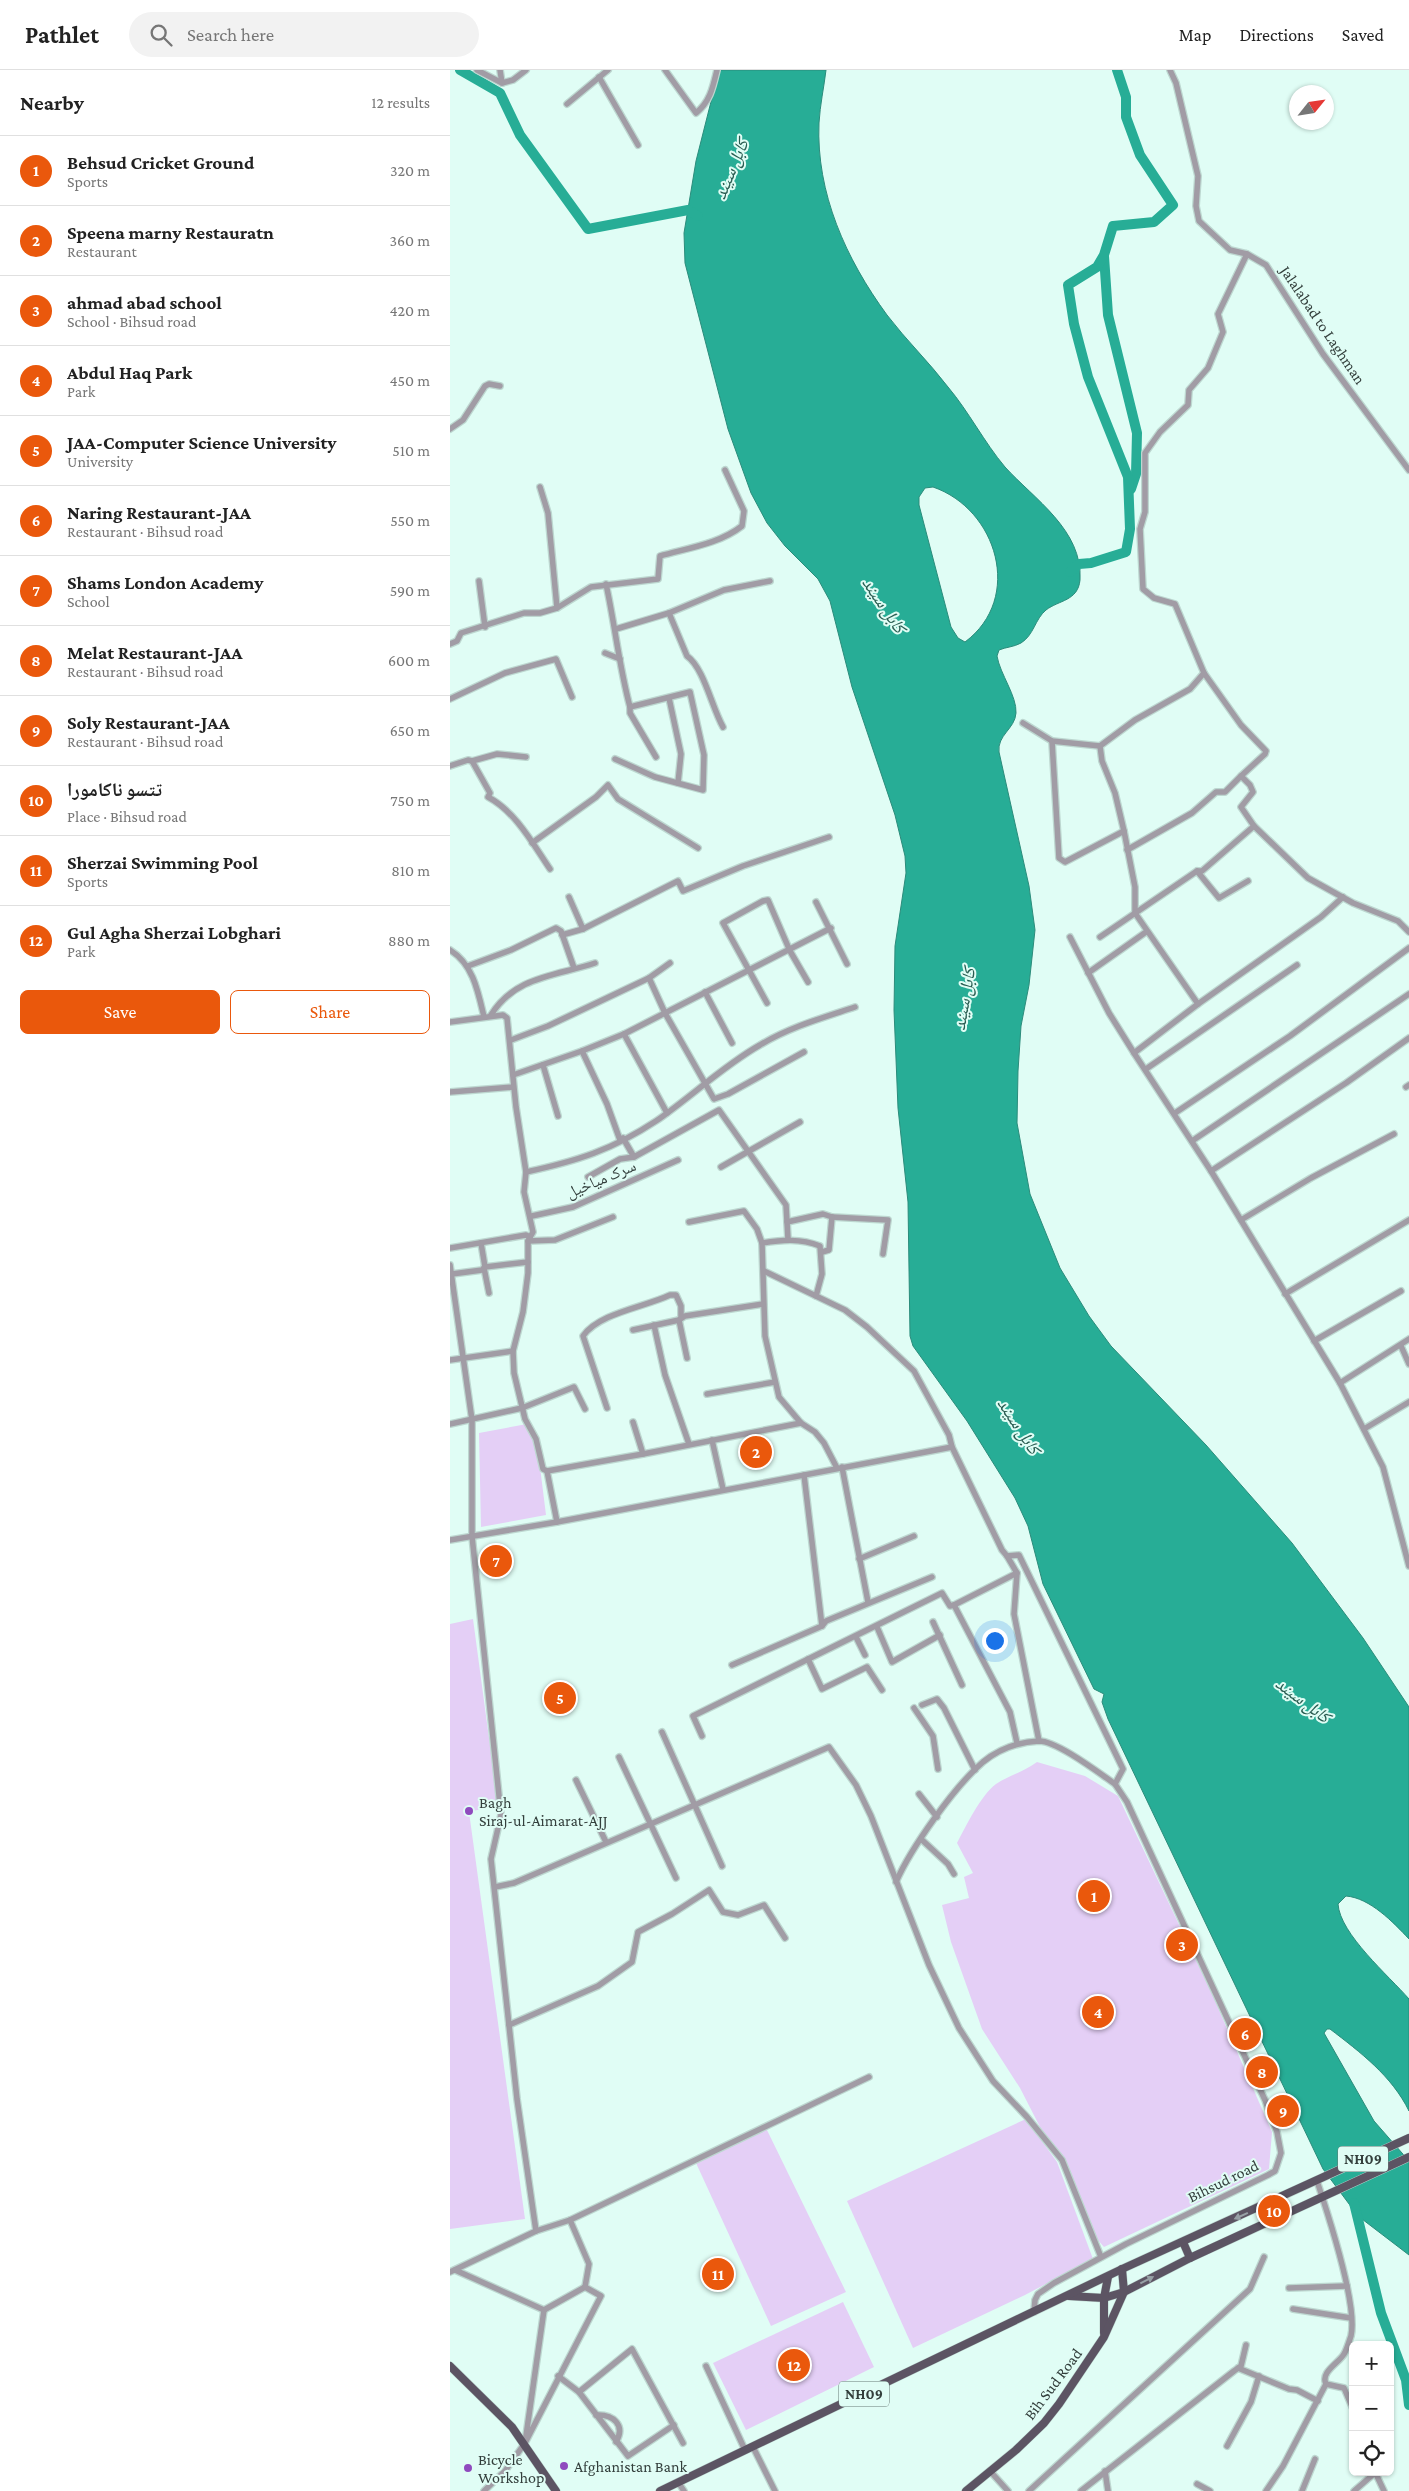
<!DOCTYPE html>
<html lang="en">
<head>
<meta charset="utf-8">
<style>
	body { margin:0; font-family:"Crimson Pro","Noto Naskh Arabic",serif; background:#f2f2f2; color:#222 }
	.controls { position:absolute; right:15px; bottom:15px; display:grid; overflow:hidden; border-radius:8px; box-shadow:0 1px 4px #0004 }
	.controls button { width:45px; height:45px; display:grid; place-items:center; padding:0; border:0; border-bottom:1px solid #e0e0e0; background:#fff; color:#222; font:25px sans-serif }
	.compass { position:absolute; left:839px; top:15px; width:45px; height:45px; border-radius:50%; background:#fff; box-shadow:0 1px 4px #0004; rotate:60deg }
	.you { position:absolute; left:544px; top:1570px; width:18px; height:18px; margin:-12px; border:4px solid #fff; border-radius:50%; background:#1a73e8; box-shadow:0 0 0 8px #1a73e833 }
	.badge { display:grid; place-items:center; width:32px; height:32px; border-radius:50%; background:#ea580c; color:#fff; font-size:16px; font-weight:700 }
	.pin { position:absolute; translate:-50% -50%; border:2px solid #fff; box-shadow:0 1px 5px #0006 }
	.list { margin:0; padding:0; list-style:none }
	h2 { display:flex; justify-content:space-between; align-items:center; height:65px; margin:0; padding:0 20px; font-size:21px }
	h2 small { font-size:16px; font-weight:400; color:#767676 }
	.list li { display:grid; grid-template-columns:32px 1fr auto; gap:15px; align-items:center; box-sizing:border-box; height:70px; padding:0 20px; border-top:1px solid #e0e0e0 }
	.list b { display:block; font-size:19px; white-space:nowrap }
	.list p { margin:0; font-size:16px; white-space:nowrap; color:#767676 }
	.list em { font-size:16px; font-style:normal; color:#767676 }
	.actions { display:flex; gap:10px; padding:15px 20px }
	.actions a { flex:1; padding:11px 0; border:1px solid #ea580c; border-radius:8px; text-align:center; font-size:18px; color:#ea580c }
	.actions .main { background:#ea580c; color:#fff }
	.icon { flex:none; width:28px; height:28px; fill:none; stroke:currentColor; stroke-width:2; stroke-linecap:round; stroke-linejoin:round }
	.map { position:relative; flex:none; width:959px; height:2421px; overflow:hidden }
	header { display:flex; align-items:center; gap:30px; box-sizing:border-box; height:70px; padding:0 25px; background:#fff; border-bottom:1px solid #e0e0e0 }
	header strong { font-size:24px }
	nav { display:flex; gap:28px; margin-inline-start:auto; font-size:18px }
	.search { width:350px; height:45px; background:#f2f2f2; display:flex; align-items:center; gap:12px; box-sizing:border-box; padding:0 18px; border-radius:28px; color:#767676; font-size:19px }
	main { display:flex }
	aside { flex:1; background:#fff }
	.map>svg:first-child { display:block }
	.green { fill:#e4cff6 }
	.water { fill:#27ad96; stroke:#2b8c7b; fill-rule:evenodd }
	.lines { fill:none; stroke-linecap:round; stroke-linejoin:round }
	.river { stroke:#27ad96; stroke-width:10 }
	.minor-casing { stroke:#bdd7d0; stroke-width:8 }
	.major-casing { stroke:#bdd7d0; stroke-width:9 }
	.minor { stroke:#a19ca5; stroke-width:5.5 }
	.major { stroke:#5c5463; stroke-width:8 }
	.oneway { fill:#97a0a5 }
	.poi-dot { fill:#8f4abe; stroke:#e0fdf5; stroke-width:2 }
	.labels { text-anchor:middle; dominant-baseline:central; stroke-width:4; stroke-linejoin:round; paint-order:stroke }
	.shield { fill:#e0fdf5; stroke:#677874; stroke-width:1 }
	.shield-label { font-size:15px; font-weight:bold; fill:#333f3c }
	.street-label { font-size:16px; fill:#333f3c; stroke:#e0fdf5 }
	.poi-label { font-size:16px; fill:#333f3c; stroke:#e0fdf5; text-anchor:start }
	.water-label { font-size:18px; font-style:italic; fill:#295c51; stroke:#e0fdf5 }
</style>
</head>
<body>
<header>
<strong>Pathlet</strong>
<div class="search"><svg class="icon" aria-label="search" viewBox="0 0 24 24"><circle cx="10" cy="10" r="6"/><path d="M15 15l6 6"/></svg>Search here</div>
<nav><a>Map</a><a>Directions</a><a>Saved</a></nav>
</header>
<main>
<aside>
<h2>Nearby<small>12 results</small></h2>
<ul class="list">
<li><span class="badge">1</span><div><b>Behsud Cricket Ground</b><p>Sports</p></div><em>320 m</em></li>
<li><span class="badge">2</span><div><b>Speena marny Restauratn</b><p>Restaurant</p></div><em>360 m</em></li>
<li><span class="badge">3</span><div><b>ahmad abad school</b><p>School · Bihsud road</p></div><em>420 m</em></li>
<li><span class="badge">4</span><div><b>Abdul Haq Park</b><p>Park</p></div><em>450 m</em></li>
<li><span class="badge">5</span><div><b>JAA-Computer Science University</b><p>University</p></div><em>510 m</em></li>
<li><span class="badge">6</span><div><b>Naring Restaurant-JAA</b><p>Restaurant · Bihsud road</p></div><em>550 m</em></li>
<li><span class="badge">7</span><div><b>Shams London Academy</b><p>School</p></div><em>590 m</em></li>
<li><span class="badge">8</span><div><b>Melat Restaurant-JAA</b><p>Restaurant · Bihsud road</p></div><em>600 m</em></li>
<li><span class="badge">9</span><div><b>Soly Restaurant-JAA</b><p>Restaurant · Bihsud road</p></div><em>650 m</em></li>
<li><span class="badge">10</span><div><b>تتسو ناکامورا</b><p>Place · Bihsud road</p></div><em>750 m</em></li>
<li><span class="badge">11</span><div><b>Sherzai Swimming Pool</b><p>Sports</p></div><em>810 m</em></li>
<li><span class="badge">12</span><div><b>Gul Agha Sherzai Lobghari</b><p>Park</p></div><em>880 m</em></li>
</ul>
<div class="actions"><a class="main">Save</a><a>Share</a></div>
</aside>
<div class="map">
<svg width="959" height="2421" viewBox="0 0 959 2421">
	<rect width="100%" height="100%" fill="#e0fdf5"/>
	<g class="green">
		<path d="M77,1354L88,1381L96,1445L31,1457L29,1363Z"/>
		<path d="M23,1549L48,1735L19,1742L75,2149L0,2159V1554Z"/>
		<path d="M587,1692L635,1706L668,1726L762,1924L822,2062L819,2099L654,2177L647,2169L615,2089L590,2057L570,2018L532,1959L501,1872L492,1835L519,1828L514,1807L523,1803L507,1773C516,1756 531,1725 546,1714C558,1706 573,1702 587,1692Z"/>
		<path d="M576,2049L607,2092L643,2189L575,2225L463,2278L397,2131Z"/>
		<path d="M316,2058L396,2222L321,2256L246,2093Z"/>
		<path d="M393,2232L424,2297L296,2360L263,2293Z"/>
	</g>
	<g class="water">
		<path d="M269,0H376C374,17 370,35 369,53C366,123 396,189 437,245C456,270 479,292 498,317C519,342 534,372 555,397C584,429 633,460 630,510C628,531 609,530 596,540C585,549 584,565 571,573C564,577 556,577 549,580L547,586C550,604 567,626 566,643C565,659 547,665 549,682L579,816L585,860L579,915L571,956L568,1001L567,1053L580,1124L610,1198L639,1246L661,1276L756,1375L842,1473L913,1568L959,1637V1869C943,1852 920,1828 896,1826L888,1834C890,1864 939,1906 959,1929V2041C942,2006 910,1982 880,1959H877L874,1963L924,2051L959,2091V2185L908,2146L873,2099L658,1649L652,1632L654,1624L644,1619L593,1514L578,1456L565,1428L517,1351L463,1276L460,1266L458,1132L448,1038L444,940L445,876L456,803L455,786L445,745L402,617L380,531L368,509L335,476L317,453L301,423L278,359L235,193L234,163L246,91ZM483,417C547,439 574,528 515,572L508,568L501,557L469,435V427L475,418Z"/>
		<path d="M267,2189L280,2214L269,2220L256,2195Z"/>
	</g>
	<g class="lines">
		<g class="river">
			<path d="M10,0L50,23L70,65L138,159L238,140L248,146"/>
			<path d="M654,186L658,245L687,363L686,404L681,419"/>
			<path d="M620,502L629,494L641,493L676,482L680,459L678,407L638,307L624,254L618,215L647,197L654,185L663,156L704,152L723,135L690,85L676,47V27L667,0"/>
			<path d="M904,2133L931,2243L956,2310L959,2335"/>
		</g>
		<defs>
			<g id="minor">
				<path d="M27,0L52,13L63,10L76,0"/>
				<path d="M50,0L52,13"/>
				<path d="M215,0L246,43C260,32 263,17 267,0"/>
				<path d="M720,0L726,13L748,106L746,136L749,151L780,180L797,184L816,195L873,284L959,400"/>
				<path d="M149,7L188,75"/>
				<path d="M117,34L158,0"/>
				<path d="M797,184L768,244L773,262L758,298L739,320L738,335L710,362L695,383V442L690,459L693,519L704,528L725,534L754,603L791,655L816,681L815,684L791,706L800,715L803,722L791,737L804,756L858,808L903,833L948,851L959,862"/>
				<path d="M0,359L13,350L35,316L39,314L50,316"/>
				<path d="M90,417L98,443L107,538"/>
				<path d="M29,511L35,557"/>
				<path d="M156,514C165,555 169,596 180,637L240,622L254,685L253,720L205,707L165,689"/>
				<path d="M219,543L237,586C254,598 262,638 273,657"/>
				<path d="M166,559L219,543L274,520L320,511"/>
				<path d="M0,574L7,571L11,563L74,543H90L107,538L141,517L208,509L210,486C238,478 269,474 292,456L294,441L275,400"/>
				<path d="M155,583L170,589"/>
				<path d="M754,603L740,619L685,650L650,676L652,691L665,723L674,761L685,817V843L748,934L684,983L761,1101L890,1313L933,1397L959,1496"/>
				<path d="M219,628L231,684L228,713"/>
				<path d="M0,629L55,603L106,589L122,627"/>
				<path d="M180,637V643L206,687"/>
				<path d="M573,653L602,671L650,676"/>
				<path d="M602,671L609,788L615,792L674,761"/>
				<path d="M22,691L47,684L76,687"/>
				<path d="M0,696L18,690L22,691L40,723L38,727C66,742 83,774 100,799"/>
				<path d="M82,773L146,727L158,715L168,729L248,778"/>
				<path d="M677,780L742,743L766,722H775L791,706"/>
				<path d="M747,801L769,828L798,811"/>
				<path d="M119,827L133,859"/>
				<path d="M366,832L397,894"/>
				<path d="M112,865L133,859L228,811L233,821L293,796L379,767"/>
				<path d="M620,867L659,943L684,983"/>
				<path d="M650,867L747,801H752L804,756"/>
				<path d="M0,880C23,894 28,921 34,947"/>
				<path d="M18,896L61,880L106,858L111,861L124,898"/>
				<path d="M638,903L696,862"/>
				<path d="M199,908L215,943L264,1029L278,1024L354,982"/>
				<path d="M255,922L282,973"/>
				<path d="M317,933L273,853L313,831L318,830L340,881L358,912"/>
				<path d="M748,934L871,847L893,827"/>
				<path d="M41,945C65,906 106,906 145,893"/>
				<path d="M0,952L53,945L57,948L66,1037L76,1102L74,1122L83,1162L78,1171V1203L73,1242L63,1281L64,1303L75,1349L86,1369L93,1399L97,1401L107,1452"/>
				<path d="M174,964L217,1043"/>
				<path d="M61,970L98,956L199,908L220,893"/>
				<path d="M132,981L157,1034L170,1070"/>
				<path d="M93,995L108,1046"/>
				<path d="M696,999L847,895"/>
				<path d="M63,1005L132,981L174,964L381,858"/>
				<path d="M956,1017L959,1015"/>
				<path d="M0,1022L63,1017"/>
				<path d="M725,1043L840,966L959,878"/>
				<path d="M742,1071L959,924"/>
				<path d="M184,1087L269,1040L336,1135L338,1169"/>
				<path d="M271,1097L350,1052"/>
				<path d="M761,1101L896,1013L959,968"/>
				<path d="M76,1102C127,1091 162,1080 206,1051C241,1027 273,996 310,975C340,957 372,948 405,937"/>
				<path d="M138,1107L170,1089L184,1087L173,1068"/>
				<path d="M82,1146L123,1137L228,1090"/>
				<path d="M791,1150L861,1108L944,1064"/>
				<path d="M239,1152L294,1141L307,1159L312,1173"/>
				<path d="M337,1152L373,1144L382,1147L438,1150L433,1184"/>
				<path d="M78,1171L105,1170L163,1147"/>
				<path d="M31,1173L35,1197"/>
				<path d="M0,1178L76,1165L80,1167"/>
				<path d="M372,1182L379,1180L382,1147"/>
				<path d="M0,1195L22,1350V1466L51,1745L41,1789L67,2029L86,2161L0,2202"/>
				<path d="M34,1198L39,1223"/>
				<path d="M314,1201L395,1240L417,1257L464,1301L499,1365L502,1377L552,1480L557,1486L569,1485L673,1699L665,1714C649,1703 607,1671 589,1671C569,1672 549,1679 533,1692C504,1717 461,1778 446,1812"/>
				<path d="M2,1204L32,1200L35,1197L78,1192"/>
				<path d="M835,1224L959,1150"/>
				<path d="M366,1226L372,1204L370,1176C350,1168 332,1170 312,1173L315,1266L329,1327L351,1353L365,1362L374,1373L387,1398"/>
				<path d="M229,1250L237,1288"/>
				<path d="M204,1255L215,1305L239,1374"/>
				<path d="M183,1260L229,1250L235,1246L313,1234"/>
				<path d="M864,1271L951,1221"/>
				<path d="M951,1276L959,1294"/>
				<path d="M0,1290L63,1281"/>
				<path d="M890,1313L959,1269"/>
				<path d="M257,1324L325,1312"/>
				<path d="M157,1338L133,1266C149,1243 195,1237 220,1225H226L231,1236V1247"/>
				<path d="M183,1352L193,1384"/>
				<path d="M0,1354L72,1338L124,1317L135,1339"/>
				<path d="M914,1359L959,1332"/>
				<path d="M262,1370L273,1419"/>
				<path d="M392,1397L418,1532"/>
				<path d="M97,1401L193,1384L351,1353"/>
				<path d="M354,1405L372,1556"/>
				<path d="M0,1470L107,1452L502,1377"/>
				<path d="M557,1486L567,1503L564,1544L589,1671"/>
				<path d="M409,1489L464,1466"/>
				<path d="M567,1503L504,1535L560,1642L567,1673"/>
				<path d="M483,1552L512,1615"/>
				<path d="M427,1557L442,1592L490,1565"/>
				<path d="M406,1567L415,1585"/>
				<path d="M358,1589L372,1619L417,1597L432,1620"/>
				<path d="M282,1595L372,1556L376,1551L482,1507"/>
				<path d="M472,1635L487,1629L494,1638L525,1700"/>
				<path d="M464,1638L483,1666L488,1699"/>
				<path d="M212,1662L272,1796"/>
				<path d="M252,1666L243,1646L492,1523L500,1536L504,1535"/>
				<path d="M169,1687L226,1808"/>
				<path d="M126,1710L156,1772"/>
				<path d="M469,1724L487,1747"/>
				<path d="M471,1769L498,1794L504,1804"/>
				<path d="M45,1817L64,1813L379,1677L406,1715L421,1746L479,1895L509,1958L543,2011L577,2047L612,2090L651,2187"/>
				<path d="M59,1955L148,1916L182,1892L188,1862L222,1844L259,1820L273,1842L288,1845L314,1835L335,1868"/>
				<path d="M867,2111C878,2144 908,2235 901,2266C899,2271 897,2279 894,2284C889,2293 870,2302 876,2314L894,2318L903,2339"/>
				<path d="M120,2150L419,2007"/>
				<path d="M5,2200L94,2240L135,2217"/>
				<path d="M839,2218L897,2216"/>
				<path d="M843,2239L901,2248"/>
				<path d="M584,2242L585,2230L588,2224L604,2213L676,2174L818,2105L825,2101L831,2083L827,2062L815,2030L677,1732L665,1714"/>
				<path d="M256,2296L295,2380"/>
				<path d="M788,2298L839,2319L847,2320L868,2331"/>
				<path d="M108,2306L129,2322L178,2386L224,2355"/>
				<path d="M129,2322L182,2279L233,2373"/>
				<path d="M146,2345C163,2344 176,2355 166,2372"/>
				<path d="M76,2366L94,2240"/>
				<path d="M777,2376L801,2332L809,2306"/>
				<path d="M303,2377L325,2421"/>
				<path d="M540,2401L558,2421"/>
				<path d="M655,2401L658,2421"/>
				<path d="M926,2404L934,2421"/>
				<path d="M228,2412L234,2421"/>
				<path d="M747,2414L760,2421"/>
				<path d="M34,2421L55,2401L75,2373L151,2226L135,2217L139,2194L120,2150L86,2161"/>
				<path d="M579,2421L800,2219L814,2187"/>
				<path d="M631,2421L784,2301L791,2296L796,2275"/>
				<path d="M816,2421L833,2396L876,2314"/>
				<path d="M852,2421L865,2389"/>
				<path d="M904,2421L926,2402"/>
			</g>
			<g id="major">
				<path d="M733,2172L740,2188"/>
				<path d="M619,2226L654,2228L674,2222L740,2188L959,2087"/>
				<path d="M654,2263V2228L658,2207"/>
				<path d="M0,2296L62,2357L106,2421"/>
				<path d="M210,2421L672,2199L959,2068"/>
				<path d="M516,2421L566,2380L594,2353L609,2334L654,2267L674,2222L672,2199"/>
			</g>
		</defs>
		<use href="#minor" class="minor-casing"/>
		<use href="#major" class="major-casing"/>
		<use href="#minor" class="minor"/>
		<use href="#major" class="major"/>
	</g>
	<defs><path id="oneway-solid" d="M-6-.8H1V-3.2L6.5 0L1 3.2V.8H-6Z" transform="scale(1.25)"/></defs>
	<g class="oneway">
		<use href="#oneway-solid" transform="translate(791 2146) rotate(156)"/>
		<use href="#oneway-solid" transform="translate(697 2210) rotate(-27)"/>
	</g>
	<g class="poi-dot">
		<circle cx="19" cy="1741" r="5"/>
		<circle cx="114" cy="2396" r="5"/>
		<circle cx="18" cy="2398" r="5"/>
	</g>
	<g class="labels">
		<g class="shield">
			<rect x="888" y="2076.5" width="50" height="25" rx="4"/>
			<rect x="389" y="2311.5" width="50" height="25" rx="4"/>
		</g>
		<g class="shield-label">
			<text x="913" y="2089">NH09</text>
			<text x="414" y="2324">NH09</text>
		</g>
		<g class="street-label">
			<text transform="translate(873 255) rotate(56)">Jalalabad to Laghman</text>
			<text transform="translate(151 1109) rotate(-23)">سرک میاخیل</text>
			<text transform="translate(773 2111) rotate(-26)">Bihsud road</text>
			<text transform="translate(603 2314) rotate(-53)">Bih Sud Road</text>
		</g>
		<g class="poi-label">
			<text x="29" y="1732">Bagh<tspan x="29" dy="18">Siraj-ul-Aimarat-AJJ</tspan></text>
			<text x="28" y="2389">Bicycle<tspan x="28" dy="18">Workshop</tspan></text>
			<text x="124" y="2396">Afghanistan Bank</text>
		</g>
		<g class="water-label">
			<text transform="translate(281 99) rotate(-67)">کابل سيند</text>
			<text transform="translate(434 535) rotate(56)">کابل سيند</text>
			<text transform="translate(514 929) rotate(-80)">کابل سيند</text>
			<text transform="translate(569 1356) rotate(57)">کابل سيند</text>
			<text transform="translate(853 1630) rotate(37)">کابل سيند</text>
		</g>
	</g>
</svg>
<div class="controls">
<button>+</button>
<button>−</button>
<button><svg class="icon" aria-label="locate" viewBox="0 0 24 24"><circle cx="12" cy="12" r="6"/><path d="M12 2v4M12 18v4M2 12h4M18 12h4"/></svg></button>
</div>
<svg class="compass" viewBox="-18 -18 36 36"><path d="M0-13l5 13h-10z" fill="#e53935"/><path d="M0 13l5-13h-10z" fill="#767676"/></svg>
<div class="you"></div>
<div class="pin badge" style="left:644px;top:1826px">1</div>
<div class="pin badge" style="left:306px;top:1382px">2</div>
<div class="pin badge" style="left:732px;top:1875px">3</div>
<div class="pin badge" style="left:648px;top:1942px">4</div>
<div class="pin badge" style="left:110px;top:1628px">5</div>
<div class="pin badge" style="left:795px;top:1964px">6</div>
<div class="pin badge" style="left:46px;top:1491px">7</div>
<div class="pin badge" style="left:812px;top:2002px">8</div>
<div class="pin badge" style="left:833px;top:2041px">9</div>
<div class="pin badge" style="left:824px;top:2141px">10</div>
<div class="pin badge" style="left:268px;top:2204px">11</div>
<div class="pin badge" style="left:344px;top:2295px">12</div>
</div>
</main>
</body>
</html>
